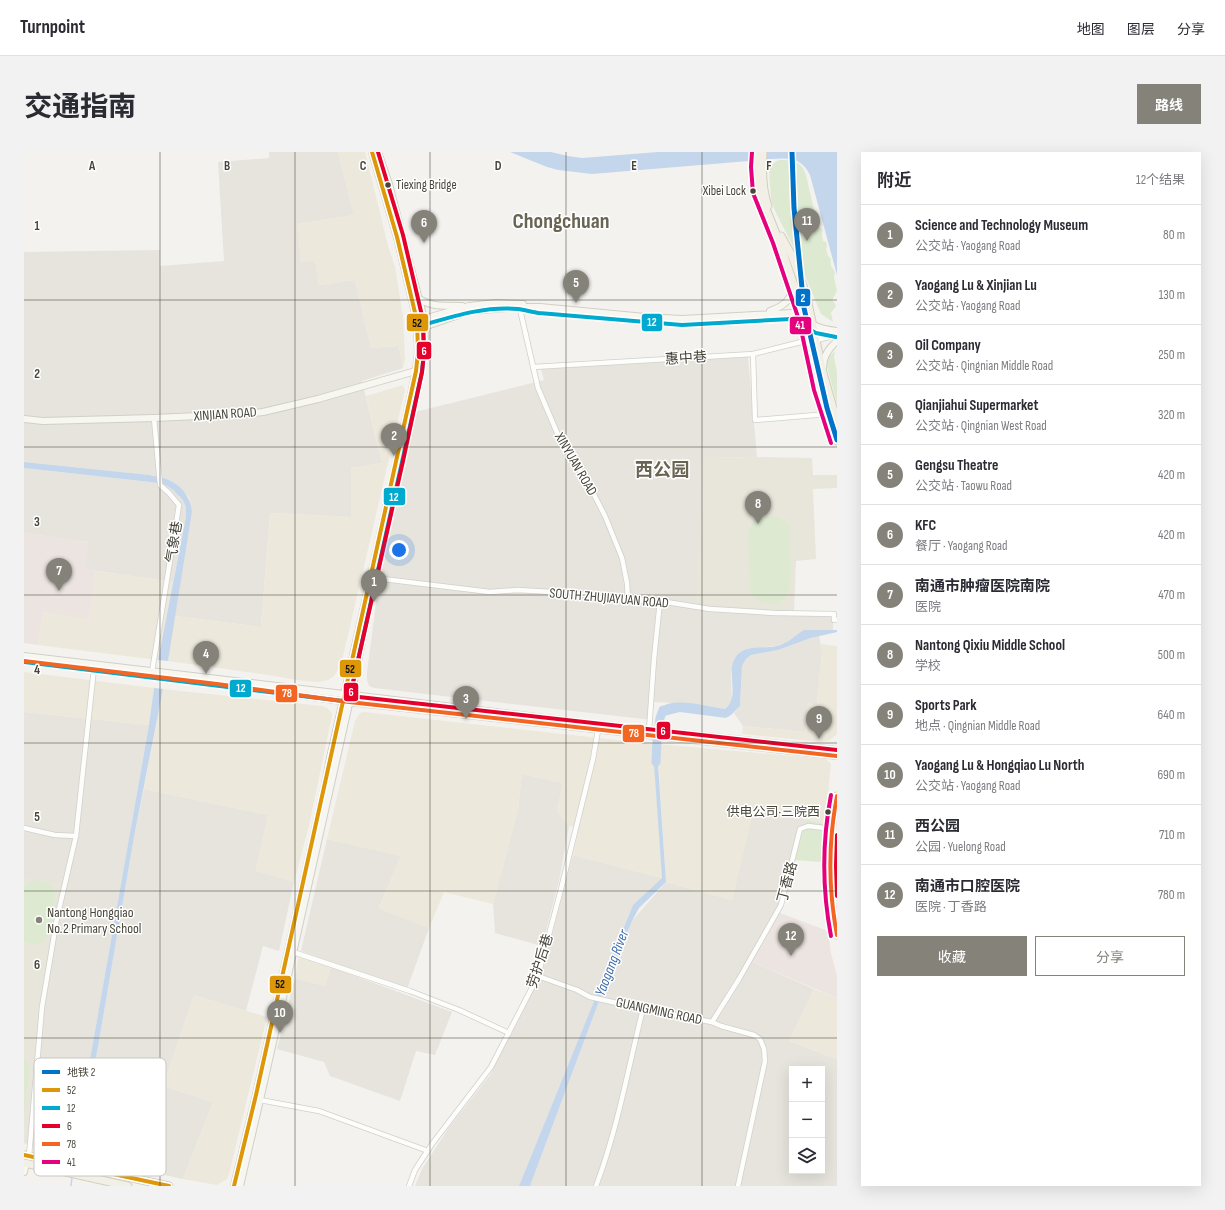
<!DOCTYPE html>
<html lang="zh">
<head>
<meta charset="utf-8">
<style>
	body { margin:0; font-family:"Sofia Sans Condensed","Noto Sans SC",sans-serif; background:#f2f2f3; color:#2b2b33 }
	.controls { position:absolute; right:12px; bottom:12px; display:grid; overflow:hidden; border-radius:0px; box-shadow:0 4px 16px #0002 }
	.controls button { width:36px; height:36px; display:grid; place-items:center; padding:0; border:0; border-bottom:1px solid #e1e1e2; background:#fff; color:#2b2b33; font:20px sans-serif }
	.you { position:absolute; left:375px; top:398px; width:14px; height:14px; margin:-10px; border:3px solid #fff; border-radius:50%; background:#1a73e8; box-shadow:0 0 0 6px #1a73e833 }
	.badge { display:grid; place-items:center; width:26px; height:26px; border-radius:50%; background:#848279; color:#fff; font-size:13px; font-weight:700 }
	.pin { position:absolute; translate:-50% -33px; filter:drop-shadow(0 1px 2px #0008) }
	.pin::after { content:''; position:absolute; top:21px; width:14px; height:12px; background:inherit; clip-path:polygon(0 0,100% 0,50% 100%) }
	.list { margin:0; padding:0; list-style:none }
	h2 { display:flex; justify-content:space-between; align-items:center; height:52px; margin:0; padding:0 16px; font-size:17px }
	h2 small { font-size:13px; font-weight:400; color:#7c7c81 }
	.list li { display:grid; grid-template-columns:26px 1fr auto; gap:12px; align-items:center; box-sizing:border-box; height:60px; padding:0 16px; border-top:1px solid #e1e1e2 }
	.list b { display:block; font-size:15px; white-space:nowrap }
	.list p { margin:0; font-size:13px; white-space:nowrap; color:#7c7c81 }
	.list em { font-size:13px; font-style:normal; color:#7c7c81 }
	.actions { display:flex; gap:8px; padding:12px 16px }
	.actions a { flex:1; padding:9px 0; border:1px solid #848279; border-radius:0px; text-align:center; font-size:14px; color:#848279 }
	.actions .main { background:#848279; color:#fff }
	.icon { flex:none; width:22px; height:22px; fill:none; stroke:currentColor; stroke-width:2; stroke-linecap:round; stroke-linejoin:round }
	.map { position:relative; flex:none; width:813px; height:1034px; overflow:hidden; border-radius:0px }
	header { display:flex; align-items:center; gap:24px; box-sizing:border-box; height:56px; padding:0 20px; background:#fff; border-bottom:1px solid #e1e1e2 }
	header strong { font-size:19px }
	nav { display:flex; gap:22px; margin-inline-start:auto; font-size:14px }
	.intro { display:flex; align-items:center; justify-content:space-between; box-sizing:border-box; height:96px; padding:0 24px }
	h1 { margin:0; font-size:28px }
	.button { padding:10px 18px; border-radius:0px; background:#848279; color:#fff; font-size:14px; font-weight:700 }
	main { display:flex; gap:24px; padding:0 24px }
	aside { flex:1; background:#fff; border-radius:0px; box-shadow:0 4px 16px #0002 }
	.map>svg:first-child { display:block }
	.residential { fill:#e6e4dd; fill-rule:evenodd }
	.commercial { fill:#ece8dc }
	.education { fill:#e8e6db }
	.medical { fill:#ece4e0 }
	.green { fill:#ddead1 }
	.water { fill:#c4d6eb }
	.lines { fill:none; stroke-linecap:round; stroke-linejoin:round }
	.stream { stroke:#c4d6eb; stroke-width:1.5 }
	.river { stroke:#c4d6eb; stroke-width:9 }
	.street-casing { stroke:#d1d0cc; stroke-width:6 }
	.secondary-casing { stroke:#d1d0c6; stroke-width:8 }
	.primary-casing { stroke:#d3cfbe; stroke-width:9 }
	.street { stroke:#fdfdfc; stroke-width:4.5 }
	.secondary { stroke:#f7f6f1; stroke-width:6 }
	.primary { stroke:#f1efe6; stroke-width:7 }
	.bus-1-casing { stroke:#fff; stroke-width:7 }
	.bus-2-casing { stroke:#fff; stroke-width:7 }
	.bus-3-casing { stroke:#fff; stroke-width:7 }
	.bus-4-casing { stroke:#fff; stroke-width:7 }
	.bus-5-casing { stroke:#fff; stroke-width:7 }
	.bus-1 { stroke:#dd9709; stroke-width:4 }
	.bus-2 { stroke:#00a9ce; stroke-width:4 }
	.bus-3 { stroke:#e4002b; stroke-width:4 }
	.bus-4 { stroke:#f26522; stroke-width:4 }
	.bus-5 { stroke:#e5007d; stroke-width:4 }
	.metro-1-casing { stroke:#fff; stroke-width:8 }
	.metro-1 { stroke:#0072c8; stroke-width:5 }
	.grid { fill:none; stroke:#48453a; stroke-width:1; stroke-opacity:0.55 }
	.bus-dot { fill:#48453a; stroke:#fff; stroke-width:1.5 }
	.poi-dot { fill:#848279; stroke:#fff; stroke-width:1.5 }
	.labels { text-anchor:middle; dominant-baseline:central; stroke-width:3; stroke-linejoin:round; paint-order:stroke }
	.bus-label { font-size:13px; fill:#48453a; stroke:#fff; text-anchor:end }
	.street-label { font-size:14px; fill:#48453a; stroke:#fff }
	.poi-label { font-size:14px; fill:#48453a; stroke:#fff; text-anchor:start }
	.water-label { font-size:15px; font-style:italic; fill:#3e6daa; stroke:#fff }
	.district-label { font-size:18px; font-weight:bold; fill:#6a6453; stroke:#fff }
	.town-label { font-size:22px; font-weight:bold; fill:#6a6453; stroke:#fff }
	.key { fill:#fff; stroke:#c8c7c4; stroke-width:1 }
	.key-label { font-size:11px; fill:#48453a }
	.grid-label { font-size:13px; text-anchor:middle; font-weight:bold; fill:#48453a; stroke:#fff; stroke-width:3; stroke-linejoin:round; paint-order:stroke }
	.line-badge { stroke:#fff; stroke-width:1.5 }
	.badge-label { font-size:11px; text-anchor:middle; font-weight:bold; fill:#fff }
	.pale-badge-label { font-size:11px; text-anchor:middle; font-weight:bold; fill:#111 }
</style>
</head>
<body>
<header>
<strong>Turnpoint</strong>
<nav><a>地图</a><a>图层</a><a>分享</a></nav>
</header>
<div class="intro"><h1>交通指南</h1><a class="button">路线</a></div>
<main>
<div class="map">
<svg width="813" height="1034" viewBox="0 0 813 1034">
	<rect width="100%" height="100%" fill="#f3f2ee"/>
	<g class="residential">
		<path d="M245,0H314L330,63L274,72L277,110L291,108L295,133L331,128L347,196L375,194L379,216L338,229L358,311L327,316V365L246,361L237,475L151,464L168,360L165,345L154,334L144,327L126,323L0,310V100L136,98V114L200,109L194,10L245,6Z"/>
		<path d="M724,205L733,305L680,306L770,459L809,462V478H780L761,491L753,494L725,496L716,500L710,507L707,522L708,550L701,557L672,552L630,550L628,568L350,536L345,534L343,528V520L356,421L391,260L520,228L517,217Z"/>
		<path d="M0,316L126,330L140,332L149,338L158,347L162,355V365L149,430L60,417L64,390L0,381Z"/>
		<path d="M795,484L798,499L793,552H784L781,580L719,574L710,561L716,554L718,514L722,507L727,503L754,498L787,486Z"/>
		<path d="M0,560L125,573L49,1004L0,991Z"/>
		<path d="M498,622L539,631L533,659L545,674L535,729L518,794L471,781L469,752L494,657Z"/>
		<path d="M120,637L244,663L232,718L270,730L255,799L239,794L222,859L170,843L139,934L189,950L159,1027L55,1005L110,685Z"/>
		<path d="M730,653L781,667L759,746L751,759L724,808L790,837L765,889L813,907V1034H506L584,825L608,769L642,730L708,748ZM768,917H798V1019H768Z"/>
		<path d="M303,687L377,704L355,756L405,776L383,837L277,799Z"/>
		<path d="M549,703L638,726L609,753L495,1034H391L398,1017L426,974L466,923L518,822Z"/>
		<path d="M307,815L428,860L411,903L392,899L376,949L306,924L300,910L253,897L271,826L301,834Z"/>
	</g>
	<g class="commercial">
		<path d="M314,0H341L364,94L371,115L379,165L381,207L379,216L375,194L347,196L331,128L295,133L291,109L277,110L274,72L330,63Z"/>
		<path d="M379,233L381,238L317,513L310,524L304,528L294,530L273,528L244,523L144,509L151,464L237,475L246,361L327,365V316L358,311L342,244Z"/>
		<path d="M72,419L149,430L134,508L14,493L19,460L65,466Z"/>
		<path d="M797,492L813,494V582L812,583L804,589L797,590L718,582L719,574L781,580L784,551L793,552L798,499Z"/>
		<path d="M0,520L130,536L125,573L0,560Z"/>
		<path d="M139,537L298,554L303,556L307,560L308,563L285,674L270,730L231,719L244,663L120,637Z"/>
		<path d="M340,560L629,592L638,726L549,703L555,676L545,674L533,659L539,631L498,622L494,657L469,752L420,740L405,776L355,757L377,704L303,687L331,569L336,561Z"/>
		<path d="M633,592L802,607L807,612L801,672L731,653L708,748L642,730Z"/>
		<path d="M275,804L307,815L301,834L271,826Z"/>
		<path d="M790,837L813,846V907L765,889Z"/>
		<path d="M170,843L243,865L205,1022L203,1027L193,1033L159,1027L189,950L139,934Z"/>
	</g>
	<g class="education">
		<path d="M733,305L788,306L789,323H813V336L789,337L792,407L772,409L770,459L672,451L680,306Z"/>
		<path d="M0,726L38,732L23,804L15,854L3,992L0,991Z"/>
	</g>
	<g class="medical">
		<path d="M0,381L64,390L61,417L72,419L65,467L19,460L14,493L0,491Z"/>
		<path d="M751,759L804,779L807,801L813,824V846L724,808Z"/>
	</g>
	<g class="green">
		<path d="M755,8C779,7 781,16 785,36C787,45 789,53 791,61L794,65L795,75L799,78L798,83L799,89L802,90L803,94L802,97L804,104L807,107C806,117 809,114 811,121L810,125L813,139L808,148L810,150L812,154L807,161L809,170L797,162L768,92L752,61L747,48L745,17C746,12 751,10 755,8Z"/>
		<path d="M811,199L810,205L813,220V252L802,211L803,206Z"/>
		<path d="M743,363C753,364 759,367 766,374L767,432L762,445L754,453L739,451L730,445L726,436L724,382L728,372L732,368Z"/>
		<path d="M781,667L801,672L798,710L770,708Z"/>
		<path d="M9,728L25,731L32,741C31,749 27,780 24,784C19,793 8,795 0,789V734Z"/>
		<path d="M0,907L6,915L0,965Z"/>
	</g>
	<g class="water">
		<path d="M486,0H527L544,4L558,6L634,0H813V123L786,23C777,5 765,6 748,7L568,22L534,18L523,15Z"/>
		<path d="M0,310L126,323C132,325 140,325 145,328C158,334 167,346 168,360L144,509L134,508L162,365V355L158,347L149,338L140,332L126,330L0,316Z"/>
		<path d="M780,478H813V480L787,486L754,498L727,503L722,507L718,514L716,554L707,563L702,566L656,560C650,561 646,563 640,564L637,568H632C634,565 635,559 637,556C647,544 687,555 701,557C718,544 699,517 714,502C724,492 740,497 753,494C763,492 771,483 780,478Z"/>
		<path d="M130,536L139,537L110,685L55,1005L49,1004L125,573Z"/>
		<path d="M629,598H633L642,730L615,756L608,769L584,825L506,1034H495L609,753L638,726Z"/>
	</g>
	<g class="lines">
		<g class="stream">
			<path d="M51,1011L53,1003"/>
			<path d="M47,1034L48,1025"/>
		</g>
		<g class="river">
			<path d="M635,575L636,566L639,558"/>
			<path d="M632,610L633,589"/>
		</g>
		<defs>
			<g id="street">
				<path d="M495,153L514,236L540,297L561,325L581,364L598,406L603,431L604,448"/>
				<path d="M729,202L731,268L804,262"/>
				<path d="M509,215L729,202L777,190L793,188L813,183"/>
				<path d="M351,426L466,440L494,438L545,441L604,448L636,449L686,457L751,461L810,462V468H813"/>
				<path d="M128,520L155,353L145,341L136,333L130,266"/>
				<path d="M625,579L630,507L636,449"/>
				<path d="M0,676L31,683L52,684"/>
				<path d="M269,800L386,839L435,858L485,881"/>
				<path d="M514,824L553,838L566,845L633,860L688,870L697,874L730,883L736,887L740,897L741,909L714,1034"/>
				<path d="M688,870L715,827L757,753L776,677L784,674L808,677"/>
				<path d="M236,948L295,959L404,999"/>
				<path d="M5,1004L18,855L33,766L52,684L70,516"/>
				<path d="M385,1034L391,1018L408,992L467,915L514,824L536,741L569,607L574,578"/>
				<path d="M572,1034C594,976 604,916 619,857"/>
			</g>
			<g id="secondary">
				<path d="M354,0L365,32L400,167L401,188L394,226"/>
				<path d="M393,146C409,156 420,153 438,154"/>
				<path d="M746,159C760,154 768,148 769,132"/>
				<path d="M396,168L445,154L472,151L499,152"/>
				<path d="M397,176L446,159L495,155H516L621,165L658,167L768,161C776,163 781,167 788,172C796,177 804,178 813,179"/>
				<path d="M799,215C799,205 805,196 813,189"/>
				<path d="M0,267L19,269L130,266L219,262L239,260L294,247L395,218"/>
				<path d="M0,504L571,572L813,598"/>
				<path d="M0,509L193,532L325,550L813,604"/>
				<path d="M0,1020L2,1011"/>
				<path d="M210,1034L232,943L301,633L306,606L373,308L392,219L394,200L393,169L373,85L348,0"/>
				<path d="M216,1034L236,948L327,543L346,450"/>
			</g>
			<g id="primary">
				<path d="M734,0L733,15L735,39L755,89L781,166L796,237L813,289"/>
				<path d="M739,0C738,17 738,38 744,54"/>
				<path d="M757,84L768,104L782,142L799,221L813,270"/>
				<path d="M813,644C803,688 803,740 813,783"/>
				<path d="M0,1003L145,1034"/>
				<path d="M0,1011L104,1034"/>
			</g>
		</defs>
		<use href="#street" class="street-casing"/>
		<use href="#secondary" class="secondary-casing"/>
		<use href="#primary" class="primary-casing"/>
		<use href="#street" class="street"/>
		<use href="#secondary" class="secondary"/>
		<use href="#primary" class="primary"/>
		<defs>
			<g id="bus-1">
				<path d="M0,1003L145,1034"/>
				<path d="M210,1034L232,943L392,219L394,200L393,169L373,85L348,0"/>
			</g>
			<path id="bus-2" d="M0,510L319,549L324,548L326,544L398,220L400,200L399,173C430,164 461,154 494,157C501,158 508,160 515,161L658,173L767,167L792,181L812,185"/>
			<g id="bus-3">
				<path d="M354,0L379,83L399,168L400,201L398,220L379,309L326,544L813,598"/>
				<path d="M813,683L812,714L813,744"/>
			</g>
			<g id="bus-4">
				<path d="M0,509L193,532L325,550L813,604"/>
				<path d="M813,644C804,691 804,736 813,783"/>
			</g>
			<g id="bus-5">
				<path d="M728,0L727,15L729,41L749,91L775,168L790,238L807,291"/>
				<path d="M807,643C798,690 798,737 807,784"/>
			</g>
		</defs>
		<use href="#bus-1" class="bus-1-casing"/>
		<use href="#bus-2" class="bus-2-casing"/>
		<use href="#bus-3" class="bus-3-casing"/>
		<use href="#bus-4" class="bus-4-casing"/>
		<use href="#bus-5" class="bus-5-casing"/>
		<use href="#bus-1" class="bus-1"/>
		<use href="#bus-2" class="bus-2"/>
		<use href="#bus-3" class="bus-3"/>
		<use href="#bus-4" class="bus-4"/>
		<use href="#bus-5" class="bus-5"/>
		<defs>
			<path id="metro-1" d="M768,0L770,56L780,156L803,256L813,288"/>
		</defs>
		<use href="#metro-1" class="metro-1-casing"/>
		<use href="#metro-1" class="metro-1"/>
	</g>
	<path class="grid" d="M136,0V1034M271,0V1034M406,0V1034M542,0V1034M678,0V1034M0,148H813M0,295H813M0,443H813M0,591H813M0,739H813M0,886H813"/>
	<g class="bus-dot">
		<circle cx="364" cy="33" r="3.5"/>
		<circle cx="729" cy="39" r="3.5"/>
		<circle cx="804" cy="660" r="3.5"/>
	</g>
	<circle class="poi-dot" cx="15" cy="768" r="4"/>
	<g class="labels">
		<g class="bus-label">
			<text x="372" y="33" text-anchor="start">Tiexing Bridge</text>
			<text x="722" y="39">Xibei Lock</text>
			<text x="796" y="660">供电公司·三院西</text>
		</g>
		<g class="street-label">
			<text transform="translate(662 206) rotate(-4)">惠中巷</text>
			<text transform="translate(201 262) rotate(-4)">XINJIAN ROAD</text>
			<text transform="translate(552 312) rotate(60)">XINYUAN ROAD</text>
			<text transform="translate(150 390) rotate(-81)">气象巷</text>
			<text transform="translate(585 446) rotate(5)">SOUTH ZHUJIAYUAN ROAD</text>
			<text transform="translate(763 730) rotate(-75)">丁香路</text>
			<text transform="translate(516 809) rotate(-72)">劳护后巷</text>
			<text transform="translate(635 859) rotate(12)">GUANGMING ROAD</text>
		</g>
		<g class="poi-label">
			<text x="23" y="760">Nantong Hongqiao<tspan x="23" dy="16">No.2 Primary School</tspan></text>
		</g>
		<g class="water-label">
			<text transform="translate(588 811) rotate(-69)">Yaogang River</text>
		</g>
		<g class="district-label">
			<text x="638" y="318">西公园</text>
		</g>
		<g class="town-label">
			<text x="537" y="69">Chongchuan</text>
		</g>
	</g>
	<rect x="10" y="906" width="132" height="118" rx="6" class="key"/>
	<rect x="18" y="918" width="18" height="4" fill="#0072c8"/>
	<rect x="18" y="936" width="18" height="4" fill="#dd9709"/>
	<rect x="18" y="954" width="18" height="4" fill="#00a9ce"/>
	<rect x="18" y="972" width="18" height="4" fill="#e4002b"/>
	<rect x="18" y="990" width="18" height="4" fill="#f26522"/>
	<rect x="18" y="1008" width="18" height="4" fill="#e5007d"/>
	<g class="key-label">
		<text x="43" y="924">地铁 2</text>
		<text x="43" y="942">52</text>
		<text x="43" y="960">12</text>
		<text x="43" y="978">6</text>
		<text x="43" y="996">78</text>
		<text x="43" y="1014">41</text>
	</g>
	<g class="grid-label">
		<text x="68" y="18">A</text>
		<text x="203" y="18">B</text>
		<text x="339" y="18">C</text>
		<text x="474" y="18">D</text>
		<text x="610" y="18">E</text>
		<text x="745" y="18">F</text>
		<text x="13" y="78">1</text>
		<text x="13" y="226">2</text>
		<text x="13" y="374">3</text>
		<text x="13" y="522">4</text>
		<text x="13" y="669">5</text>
		<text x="13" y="817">6</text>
	</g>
	<g class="line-badge">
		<rect x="771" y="136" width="16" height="19" rx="4" fill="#0072c8"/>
		<rect x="617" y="161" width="22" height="19" rx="4" fill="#00a9ce"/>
		<rect x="382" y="161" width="23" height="19" rx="4" fill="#dd9709"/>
		<rect x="765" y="164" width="23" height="19" rx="4" fill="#e5007d"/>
		<rect x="392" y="189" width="16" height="19" rx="4" fill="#e4002b"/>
		<rect x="359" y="335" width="23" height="19" rx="4" fill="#00a9ce"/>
		<rect x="315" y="507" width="23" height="19" rx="4" fill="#dd9709"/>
		<rect x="205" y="527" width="23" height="19" rx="4" fill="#00a9ce"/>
		<rect x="319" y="530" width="16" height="20" rx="4" fill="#e4002b"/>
		<rect x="251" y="532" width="23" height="19" rx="4" fill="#f26522"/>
		<rect x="632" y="569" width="15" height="19" rx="4" fill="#e4002b"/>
		<rect x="598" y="572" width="23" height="19" rx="4" fill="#f26522"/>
		<rect x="245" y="823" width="23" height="19" rx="4" fill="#dd9709"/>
	</g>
	<g class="badge-label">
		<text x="779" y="150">2</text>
		<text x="628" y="174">12</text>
		<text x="776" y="177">41</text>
		<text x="400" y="203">6</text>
		<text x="370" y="349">12</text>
		<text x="217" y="540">12</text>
		<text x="327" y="544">6</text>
		<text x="263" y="545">78</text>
		<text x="639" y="583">6</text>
		<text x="610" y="585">78</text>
	</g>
	<g class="pale-badge-label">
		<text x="393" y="175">52</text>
		<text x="326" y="521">52</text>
		<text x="256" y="836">52</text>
	</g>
</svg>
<div class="controls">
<button>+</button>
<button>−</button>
<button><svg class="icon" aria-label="layers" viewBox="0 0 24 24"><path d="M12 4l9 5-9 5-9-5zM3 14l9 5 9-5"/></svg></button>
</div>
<div class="you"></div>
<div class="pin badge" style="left:350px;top:450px">1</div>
<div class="pin badge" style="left:370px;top:304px">2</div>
<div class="pin badge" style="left:442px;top:567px">3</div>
<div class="pin badge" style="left:182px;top:522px">4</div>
<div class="pin badge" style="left:552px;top:151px">5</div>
<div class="pin badge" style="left:400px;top:91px">6</div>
<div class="pin badge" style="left:35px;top:439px">7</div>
<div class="pin badge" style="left:734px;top:372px">8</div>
<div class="pin badge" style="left:795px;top:587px">9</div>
<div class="pin badge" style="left:256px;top:881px">10</div>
<div class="pin badge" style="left:783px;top:89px">11</div>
<div class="pin badge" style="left:767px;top:804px">12</div>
</div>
<aside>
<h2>附近<small>12个结果</small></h2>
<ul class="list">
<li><span class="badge">1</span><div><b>Science and Technology Museum</b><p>公交站 · Yaogang Road</p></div><em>80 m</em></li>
<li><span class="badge">2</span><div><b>Yaogang Lu &amp; Xinjian Lu</b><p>公交站 · Yaogang Road</p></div><em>130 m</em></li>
<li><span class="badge">3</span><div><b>Oil Company</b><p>公交站 · Qingnian Middle Road</p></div><em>250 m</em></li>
<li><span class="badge">4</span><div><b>Qianjiahui Supermarket</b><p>公交站 · Qingnian West Road</p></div><em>320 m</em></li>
<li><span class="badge">5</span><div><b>Gengsu Theatre</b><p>公交站 · Taowu Road</p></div><em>420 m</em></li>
<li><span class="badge">6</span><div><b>KFC</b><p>餐厅 · Yaogang Road</p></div><em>420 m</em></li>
<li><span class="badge">7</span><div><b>南通市肿瘤医院南院</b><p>医院</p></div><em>470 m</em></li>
<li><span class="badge">8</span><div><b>Nantong Qixiu Middle School</b><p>学校</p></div><em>500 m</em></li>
<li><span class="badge">9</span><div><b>Sports Park</b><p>地点 · Qingnian Middle Road</p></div><em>640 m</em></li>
<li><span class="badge">10</span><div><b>Yaogang Lu &amp; Hongqiao Lu North</b><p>公交站 · Yaogang Road</p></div><em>690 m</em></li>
<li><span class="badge">11</span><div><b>西公园</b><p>公园 · Yuelong Road</p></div><em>710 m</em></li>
<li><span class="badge">12</span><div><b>南通市口腔医院</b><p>医院 · 丁香路</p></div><em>780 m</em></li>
</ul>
<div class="actions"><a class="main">收藏</a><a>分享</a></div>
</aside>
</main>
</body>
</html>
